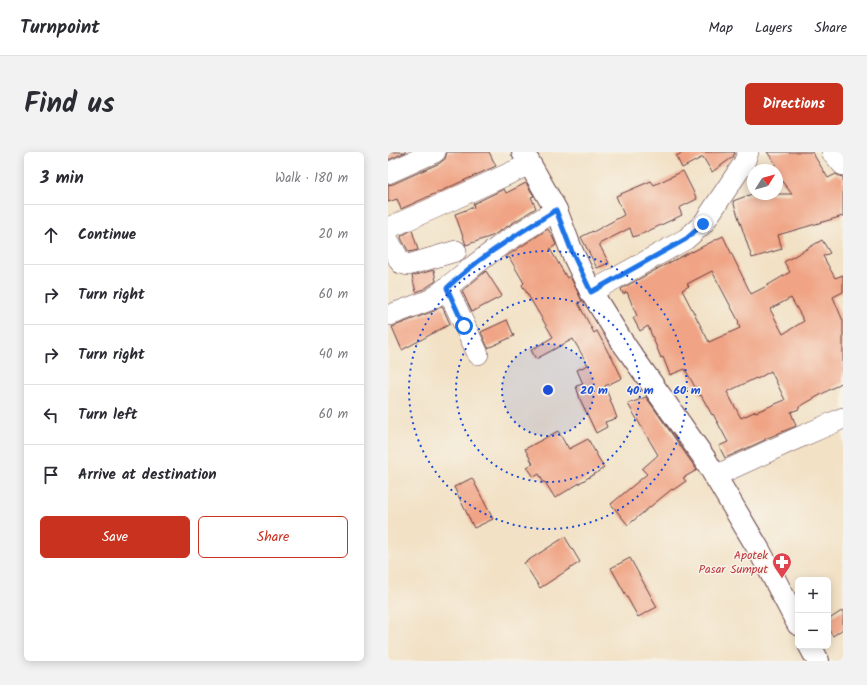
<!DOCTYPE html>
<html lang="en">
<head>
<meta charset="utf-8">
<style>
	body { margin:0; font-family:Kalam,sans-serif; background:#f2f2f3; color:#2b2b33 }
	.controls { position:absolute; right:12px; bottom:12px; display:grid; overflow:hidden; border-radius:6px; box-shadow:0 2px 10px #0003 }
	.controls button { width:36px; height:36px; display:grid; place-items:center; padding:0; border:0; border-bottom:1px solid #e1e1e2; background:#fff; color:#2b2b33; font:20px sans-serif }
	.compass { position:absolute; left:359px; top:12px; width:36px; height:36px; border-radius:50%; background:#fff; box-shadow:0 2px 10px #0003; rotate:53deg }
	.stop { position:absolute; width:12px; height:12px; margin:-9px; border:3px solid #1a73e8; border-radius:50%; background:#fff }
	.stop.end { background:#1a73e8; border-color:#fff; box-shadow:0 1px 4px #0008 }
	.list { margin:0; padding:0; list-style:none }
	h2 { display:flex; justify-content:space-between; align-items:center; height:52px; margin:0; padding:0 16px; font-size:17px }
	h2 small { font-size:13px; font-weight:400; color:#7c7c81 }
	.list li { display:grid; grid-template-columns:26px 1fr auto; gap:12px; align-items:center; box-sizing:border-box; height:60px; padding:0 16px; border-top:1px solid #e1e1e2 }
	.list b { display:block; font-size:15px; white-space:nowrap }
	.list em { font-size:13px; font-style:normal; color:#7c7c81 }
	.actions { display:flex; gap:8px; padding:12px 16px }
	.actions a { flex:1; padding:9px 0; border:1px solid #c8321e; border-radius:6px; text-align:center; font-size:14px; color:#c8321e }
	.actions .main { background:#c8321e; color:#fff }
	.icon { flex:none; width:22px; height:22px; fill:none; stroke:currentColor; stroke-width:2; stroke-linecap:round; stroke-linejoin:round }
	.map { position:relative; flex:none; width:455px; height:509px; overflow:hidden; border-radius:6px }
	header { display:flex; align-items:center; gap:24px; box-sizing:border-box; height:56px; padding:0 20px; background:#fff; border-bottom:1px solid #e1e1e2 }
	header strong { font-size:19px }
	nav { display:flex; gap:22px; margin-inline-start:auto; font-size:14px }
	.intro { display:flex; align-items:center; justify-content:space-between; box-sizing:border-box; height:96px; padding:0 24px }
	h1 { margin:0; font-size:28px }
	.button { padding:10px 18px; border-radius:6px; background:#c8321e; color:#fff; font-size:14px; font-weight:700 }
	main { display:flex; gap:24px; padding:0 24px }
	aside { flex:1; background:#fff; border-radius:6px; box-shadow:0 2px 10px #0003 }
	.map>svg:first-child { display:block }
	.building { fill:#f0a485; fill-rule:evenodd }
	.lines { fill:none; stroke-linecap:round; stroke-linejoin:round }
	.minor-casing { stroke:#633c42; stroke-width:22 }
	.major-casing { stroke:#633c42; stroke-width:24 }
	.minor { stroke:#fff; stroke-width:21 }
	.major { stroke:#fff; stroke-width:22 }
	.route { stroke:#1a73e8; stroke-width:5 }
	.ring { fill:none; stroke:#1d4ed8; stroke-width:2; stroke-dasharray:2 4 }
	.labels { text-anchor:middle; dominant-baseline:central; stroke-width:3; stroke-linejoin:round; paint-order:stroke }
	.health-label { font-size:12px; fill:#be3a42; stroke:#f7f3e8; text-anchor:end }
	.centre { fill:#1d4ed8; stroke:#f7f3e8; stroke-width:2 }
	.ring-label { font-size:12px; text-anchor:middle; font-weight:bold; fill:#1d4ed8; stroke:#f7f3e8; stroke-width:3; stroke-linejoin:round; paint-order:stroke }
</style>
</head>
<body>
<header>
<strong>Turnpoint</strong>
<nav><a>Map</a><a>Layers</a><a>Share</a></nav>
</header>
<div class="intro"><h1>Find us</h1><a class="button">Directions</a></div>
<main>
<aside>
<h2>3 min<small>Walk · 180 m</small></h2>
<ul class="list">
<li><svg class="icon" aria-label="ahead" viewBox="0 0 24 24"><path d="M12 20V5M6 11l6-6 6 6"/></svg><div><b>Continue</b></div><em>20 m</em></li>
<li><svg class="icon" aria-label="right" viewBox="0 0 24 24"><path d="M7 20v-9h11M14 6l5 5-5 5"/></svg><div><b>Turn right</b></div><em>60 m</em></li>
<li><svg class="icon" aria-label="right" viewBox="0 0 24 24"><path d="M7 20v-9h11M14 6l5 5-5 5"/></svg><div><b>Turn right</b></div><em>40 m</em></li>
<li><svg class="icon" aria-label="left" viewBox="0 0 24 24"><path d="M17 20v-9H6M10 6l-5 5 5 5"/></svg><div><b>Turn left</b></div><em>60 m</em></li>
<li><svg class="icon" aria-label="arrive" viewBox="0 0 24 24"><path d="M6 21V4h12l-3 4 3 4H6"/></svg><div><b>Arrive at destination</b></div></li>
</ul>
<div class="actions"><a class="main">Save</a><a>Share</a></div>
</aside>
<div class="map">
<svg width="455" height="509" viewBox="0 0 455 509">
	<rect width="100%" height="100%" fill="#f7f3e8"/>
	<filter id="ink" filterUnits="userSpaceOnUse"><feTurbulence type="fractalNoise" baseFrequency=".025" numOctaves="2"/><feDisplacementMap in="SourceGraphic" scale="8" xChannelSelector="R" yChannelSelector="G"/><feConvolveMatrix kernelMatrix="1 2 1 2 8 2 1 2 1" color-interpolation-filters="sRGB"/></filter>
	<filter id="wash" filterUnits="userSpaceOnUse"><feTurbulence type="fractalNoise" baseFrequency=".012" numOctaves="4" result="noise"/><feDisplacementMap in="SourceGraphic" scale="16" xChannelSelector="R" yChannelSelector="G"/><feGaussianBlur stdDeviation="0.9" result="paint"/><feColorMatrix in="noise" values="0 0 0 0 0 0 0 0 0 0 0 0 0 0 0 0 0 1.4 0 .05"/><feComposite in="paint" operator="in"/></filter>
	<g filter="url(#wash)">
		<rect width="100%" height="100%" fill="#f2e1c5"/>
		<g id="blocks">
			<g class="building">
				<path d="M0,0H18L0,8Z"/>
				<path d="M59,0H101L108,14L13,57L9,47L0,50V33L5,32L52,11L57,7Z"/>
				<path d="M296,0H347L345,5L324,20L315,5L294,16L288,4Z"/>
				<path d="M379,0H424L440,26L448,22L451,24L455,25V64L390,83L394,97L364,106L345,49L364,42H404L389,23V18H385L383,16L388,12Z"/>
				<path d="M295,19L309,47L291,56L294,63L256,81L245,85L242,76L211,92L221,111L209,116L193,85L205,79V80L236,63L228,44L263,29L266,33Z"/>
				<path d="M138,31L146,44L143,45L148,56L104,84L78,93L67,62L86,55L85,52L116,37L118,41Z"/>
				<path d="M160,77L165,86L168,93L162,97L179,126L182,124L194,149L190,151L206,181L209,179L222,204L223,203L234,226L217,234L229,266L217,270L219,275L208,281L192,247L188,234L195,232L189,218L200,213L185,187L148,207L143,198L165,185L134,133L136,131L121,105L118,107L117,105Z"/>
				<path d="M24,78L30,98L21,100L14,88L13,84Z"/>
				<path d="M335,84L363,142L375,136L402,120L396,110L434,88L442,101L435,104L447,126L455,123V140L445,145L455,169V230L411,255V257L403,260L408,274L377,287V288L337,306L331,294L340,290L325,262L324,263L313,243L312,244L297,217L282,223L275,205L273,206L260,174L252,179L245,166L249,164L239,140L235,142L233,137L273,115L304,99V100ZM324,119L351,170L350,171L352,176L321,190L294,138L301,134L299,132ZM403,146L416,169L395,182L382,157ZM383,219L397,248L368,260V259L353,266L339,240L368,226L369,227Z"/>
				<path d="M46,118L48,129L36,137L28,140L24,124Z"/>
				<path d="M98,119L114,144L84,160L74,139Z"/>
				<path d="M54,154L62,172L14,198L4,175L46,159Z"/>
				<path d="M119,168L126,184L100,196L93,180Z"/>
				<path d="M258,245L309,318L295,326L298,329L285,338L284,337L240,373L223,352L259,322L254,317L270,303L240,252Z"/>
				<path d="M170,279L178,293V292L181,297L200,287L216,316L167,346L157,330L156,331L151,322L146,325L139,315L145,312L137,297Z"/>
				<path d="M84,326L105,367L86,376L66,335Z"/>
				<path d="M177,385L192,410L152,436L136,411Z"/>
				<path d="M242,406L269,455L250,465L223,416Z"/>
				<path d="M455,458V477L445,484L440,477V468Z"/>
			</g>
		</g>
	</g>
	<g filter="url(#ink)">
		<use href="#blocks" fill-opacity="0" stroke="#633c42" stroke-width="1"/>
		<g class="lines">
			<defs>
				<g id="minor">
					<path d="M444,0L455,13"/>
					<path d="M0,21L47,0"/>
					<path d="M0,76L46,56L142,12"/>
					<path d="M0,88L13,111L20,113L68,99"/>
					<path d="M59,136L90,202"/>
					<path d="M203,140L298,87L315,72L356,11L360,0"/>
					<path d="M2,163L42,148L48,144L84,115L114,92L168,58"/>
					<path d="M327,324L403,289L442,272L455,266"/>
				</g>
				<g id="major">
					<path d="M135,0L168,58L184,100L203,140L235,191L317,307L371,398L410,472"/>
					<path d="M422,494L430,509"/>
				</g>
			</defs>
			<use href="#minor" class="minor-casing"/>
			<use href="#major" class="major-casing"/>
			<use href="#minor" class="minor"/>
			<use href="#major" class="major"/>
		</g>
	</g>
	<g class="lines" filter="url(#ink)">
		<path class="route" d="M76,174L59,136C91,105 130,82 168,58L184,100L203,140L298,87L315,72"/>
	</g>
	<circle cx="160" cy="238" r="46" fill="#1d4ed8" fill-opacity=".12"/>
	<g class="ring">
		<circle cx="160" cy="238" r="46"/>
		<circle cx="160" cy="238" r="92"/>
		<circle cx="160" cy="238" r="139"/>
	</g>
	<defs>
		<symbol id="pharmacy-pin" viewBox="-11 -11 22 30"><path d="M0 17L-7.5 6A9.5 9.5 0 1 1 7.5 6Z" fill="#e0444e" stroke="#f7f3e8"/><path d="M-2-6h4v4h4v4h-4v4h-4v-4h-4v-4h4Z" fill="#fff"/></symbol>
	</defs>
	<g fill-rule="evenodd">
		<use href="#pharmacy-pin" x="383" y="399" width="22" height="30"/>
	</g>
	<g class="labels">
		<g class="health-label">
			<text x="380" y="403">Apotek<tspan x="380" dy="14">Pasar Sumput</tspan></text>
		</g>
	</g>
	<circle cx="160" cy="238" r="6" class="centre"/>
	<g class="ring-label">
		<text x="206" y="242">20 m</text>
		<text x="252" y="242">40 m</text>
		<text x="299" y="242">60 m</text>
	</g>
</svg>
<div class="controls">
<button>+</button>
<button>−</button>
</div>
<svg class="compass" viewBox="-18 -18 36 36"><path d="M0-13l5 13h-10z" fill="#e53935"/><path d="M0 13l5-13h-10z" fill="#7c7c81"/></svg>
<div class="stop" style="left:76px;top:174px"></div>
<div class="stop end" style="left:315px;top:72px"></div>
</div>
</main>
</body>
</html>
